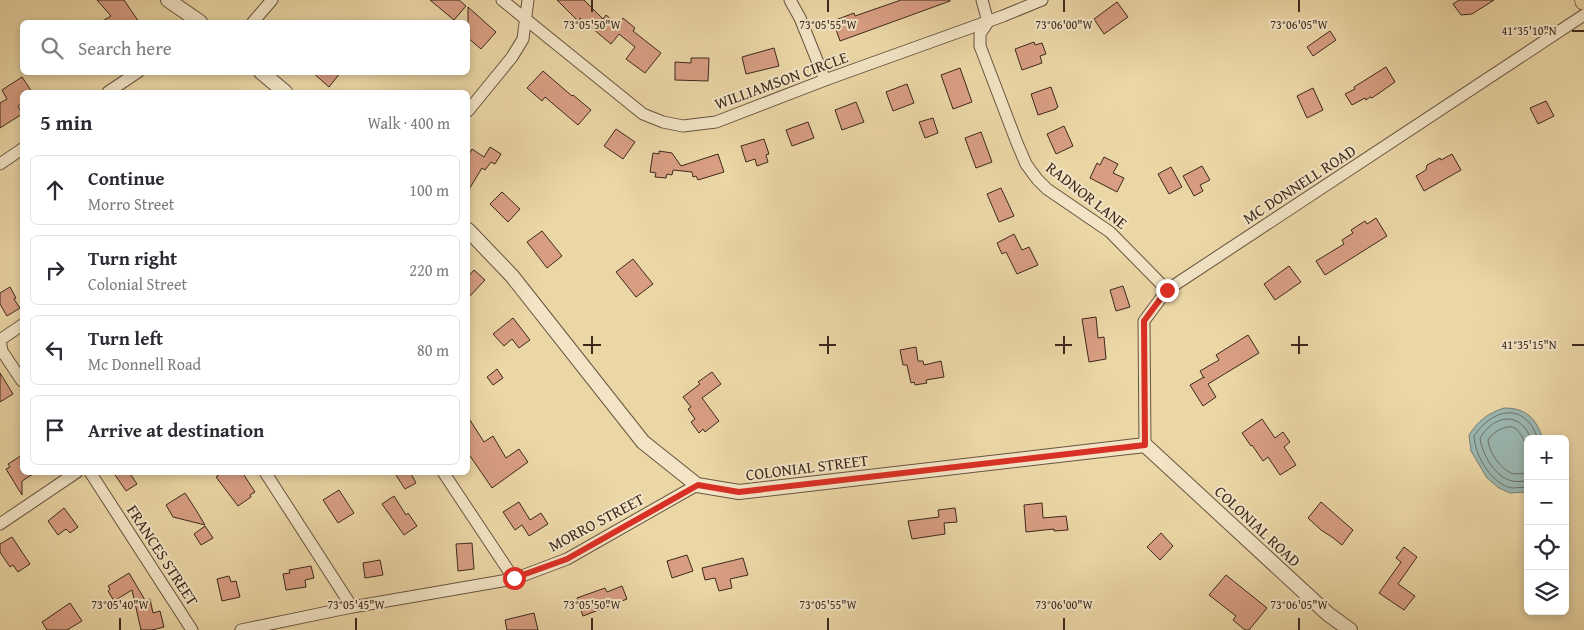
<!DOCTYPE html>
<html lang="en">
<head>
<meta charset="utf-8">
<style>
	body { margin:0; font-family:"Gentium Book Plus",serif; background:#f7f7f7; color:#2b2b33 }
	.controls { position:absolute; right:15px; bottom:15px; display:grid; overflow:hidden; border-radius:8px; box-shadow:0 2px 8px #0003 }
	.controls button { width:45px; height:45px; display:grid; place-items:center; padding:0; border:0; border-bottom:1px solid #e1e1e2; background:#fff; color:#2b2b33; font:25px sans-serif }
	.stop { position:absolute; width:15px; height:15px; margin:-11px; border:4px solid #d93025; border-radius:50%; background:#fff }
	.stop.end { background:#d93025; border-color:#fff; box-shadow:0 1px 5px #0008 }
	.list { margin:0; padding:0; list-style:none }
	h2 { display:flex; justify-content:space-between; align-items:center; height:65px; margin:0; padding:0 20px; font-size:21px }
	h2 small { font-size:16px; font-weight:400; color:#7c7c81 }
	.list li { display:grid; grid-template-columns:32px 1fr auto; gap:15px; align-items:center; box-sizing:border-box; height:70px; margin:0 10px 10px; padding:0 10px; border:1px solid #e1e1e2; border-radius:8px }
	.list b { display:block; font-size:19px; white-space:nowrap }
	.list p { margin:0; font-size:16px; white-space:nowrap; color:#7c7c81 }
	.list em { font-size:16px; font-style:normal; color:#7c7c81 }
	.icon { flex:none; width:28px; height:28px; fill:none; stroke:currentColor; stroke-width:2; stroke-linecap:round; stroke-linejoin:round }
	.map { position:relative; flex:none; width:1584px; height:630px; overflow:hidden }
	.search { position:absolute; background:#fff; box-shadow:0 2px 8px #0003; left:20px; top:20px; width:450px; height:55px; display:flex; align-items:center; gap:12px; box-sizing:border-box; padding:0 18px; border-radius:8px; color:#7c7c81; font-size:19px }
	.panel { position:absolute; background:#fff; box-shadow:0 2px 8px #0003; left:20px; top:90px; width:450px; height:385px; border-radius:8px }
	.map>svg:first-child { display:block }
	.water { fill:#9bb7b1; stroke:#757e76 }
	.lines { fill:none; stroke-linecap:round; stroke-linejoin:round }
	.shore { stroke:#6c7067; stroke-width:1 }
	.building { fill:#d89e82; stroke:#3d291d }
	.minor-casing { stroke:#68543f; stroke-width:13 }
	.tertiary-casing { stroke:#68543f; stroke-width:16 }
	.primary-casing { stroke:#3d291d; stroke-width:19 }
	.minor { stroke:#f2e4c5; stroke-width:11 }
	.tertiary { stroke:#f2e4c5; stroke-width:14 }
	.primary { stroke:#ebd6a6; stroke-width:18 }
	.route { stroke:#d93025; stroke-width:6 }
	.ticks { fill:none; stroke:#3d291d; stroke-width:2 }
	.labels { text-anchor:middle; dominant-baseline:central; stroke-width:4; stroke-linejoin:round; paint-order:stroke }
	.street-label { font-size:16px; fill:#3d291d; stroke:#f2e4c5 }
	.ticks-label { font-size:12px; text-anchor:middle; fill:#3d291d; stroke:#f2e4c5; stroke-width:4; stroke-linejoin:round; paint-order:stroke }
</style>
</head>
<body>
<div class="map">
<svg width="1584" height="630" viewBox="0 0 1584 630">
	<rect width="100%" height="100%" fill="#ebd6a6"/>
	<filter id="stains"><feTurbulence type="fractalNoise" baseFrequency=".004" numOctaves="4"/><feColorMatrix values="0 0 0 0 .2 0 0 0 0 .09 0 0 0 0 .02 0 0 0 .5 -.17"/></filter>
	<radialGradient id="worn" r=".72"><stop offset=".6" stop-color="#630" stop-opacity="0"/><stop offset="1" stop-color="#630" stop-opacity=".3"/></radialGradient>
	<path class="water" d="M1504,408C1526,408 1536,418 1543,439H1528V491L1526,492L1510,493L1499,488L1487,478L1471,451L1469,435C1479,420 1487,414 1504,408Z"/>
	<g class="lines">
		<g class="shore">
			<path d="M1528,449C1522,439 1519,422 1504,428C1497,430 1492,434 1488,440C1489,452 1500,468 1511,473C1516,475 1522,473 1528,473"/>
			<path d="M1528,481C1523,481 1517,482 1512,481C1495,477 1482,454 1480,438C1494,415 1520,410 1531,439"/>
			<path d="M1528,487C1523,487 1517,488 1512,488C1491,484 1475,455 1474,436C1493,408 1525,401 1538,439"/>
		</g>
	</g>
	<g class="building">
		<path d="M97,0H124L139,22H101L111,16Z"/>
		<path d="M430,0H459L466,6L454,20Z"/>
		<path d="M557,0H584L603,19L606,15L618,25L623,18L635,28L633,31L661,53L645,73L626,59L635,47L619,34L611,44L580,18L578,21Z"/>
		<path d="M901,0H950V1L840,41L833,21L854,13L855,16Z"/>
		<path d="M1459,0H1494L1472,14L1461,15L1453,4Z"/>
		<path d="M1117,2L1128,17L1104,34L1094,19Z"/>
		<path d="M468,7L496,32L481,49L468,38Z"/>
		<path d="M1330,31L1336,40L1313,56L1307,47Z"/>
		<path d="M1034,42L1035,45L1042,43L1046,54L1040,56L1042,63L1022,70L1015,49Z"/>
		<path d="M774,48L779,66L746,74L742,57Z"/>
		<path d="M691,58H709L708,81L675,80V62L691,63Z"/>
		<path d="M1386,67L1395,82L1372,98L1370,97L1366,100L1365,98L1352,105L1345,94L1355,89L1354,87Z"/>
		<path d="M960,68L972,102L953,109L941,75Z"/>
		<path d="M543,71L572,96L573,95L591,110L578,125L545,97L542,101L527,88Z"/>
		<path d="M312,72H341L329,87Z"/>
		<path d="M22,77L32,92H22V103L18,106L22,114L0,128V103L7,99L2,90Z"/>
		<path d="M907,84L914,103L893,111L886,92Z"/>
		<path d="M1051,87L1058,107L1056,108V109L1038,115L1031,94Z"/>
		<path d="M1313,88L1323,110L1307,118L1297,96Z"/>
		<path d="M1546,101L1554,116L1538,124L1530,108Z"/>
		<path d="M856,102L864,122L842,130L835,110Z"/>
		<path d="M933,118L938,133L925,138L919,122Z"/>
		<path d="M808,122L814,138L792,146L786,130Z"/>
		<path d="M1064,126L1073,146L1056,154L1047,134Z"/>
		<path d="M616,129L635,142L623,159L604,146Z"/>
		<path d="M981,132L992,162L976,168L965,138Z"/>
		<path d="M764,139L769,154L766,155L768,162L757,166L755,159L746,162L741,146Z"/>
		<path d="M490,147L501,154L495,164L491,162L485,170L482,168L468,191V156L472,149L484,157Z"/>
		<path d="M659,151L672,153L681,166L718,154L724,172L698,180L696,176L693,177L692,172L673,170L672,175L667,174L666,178L655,177L656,173L650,172L653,153L659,154Z"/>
		<path d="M1452,154L1461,170L1424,191L1416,176L1426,170L1427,165L1440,158L1441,160Z"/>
		<path d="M1104,157L1118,164L1113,173L1124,178L1117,192L1090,178L1097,163L1100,165Z"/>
		<path d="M1202,166L1210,180L1200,185L1203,191L1194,196L1183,176Z"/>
		<path d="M1171,167L1182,187L1169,194L1158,174Z"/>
		<path d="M1001,188L1014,216L999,222L987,194Z"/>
		<path d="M502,192L520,209L508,222L490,204Z"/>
		<path d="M1376,218L1387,236L1325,275L1316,261L1344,244L1342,240L1353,233L1351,230L1365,221L1367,224Z"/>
		<path d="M542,231L562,256L547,268L527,242Z"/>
		<path d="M1014,234L1022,250L1029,247L1038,265L1017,274L1006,252L1002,254L997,243Z"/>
		<path d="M633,259L653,284L636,297L616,272Z"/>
		<path d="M1289,266L1301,282L1275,300L1264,284Z"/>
		<path d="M474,270L485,280L468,298V277Z"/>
		<path d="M1123,286L1130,307L1116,311L1110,290Z"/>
		<path d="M10,287L16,298L14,299L20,308L7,316L0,304V293Z"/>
		<path d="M1096,317L1098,338L1104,337L1106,359L1089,362L1082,319Z"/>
		<path d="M513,318L530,340L519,348L512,339L504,346L493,334Z"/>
		<path d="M1248,335L1259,353L1208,384L1216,397L1203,406L1190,385L1204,377V378L1200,371L1219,360L1216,355Z"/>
		<path d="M916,347L918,361H923L924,365L941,361L944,377L926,380L927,383L915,385L914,382L911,383L907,365H903L900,350Z"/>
		<path d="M497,369L503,378L493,385L487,377Z"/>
		<path d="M712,372L721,384L702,398L719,421L705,432L703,429L699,433L691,422L695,419L688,409L691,407L683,397L700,384L698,382Z"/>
		<path d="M0,373L13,394L0,402Z"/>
		<path d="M468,417L484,442L493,436L506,458L519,449L528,462L492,488L468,453Z"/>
		<path d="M1262,419L1275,438L1283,432L1290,442L1284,447L1296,465L1280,475L1268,457L1263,461L1252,445L1251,446L1242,433Z"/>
		<path d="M22,455V472H36L22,481V495L6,469L10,467L8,464Z"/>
		<path d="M113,472H129L137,484L126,491Z"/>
		<path d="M223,472H242L255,492L250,495L251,497L238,506L216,477Z"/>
		<path d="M394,472H410L416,483L405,489Z"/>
		<path d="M339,490L354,513L338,523L323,500Z"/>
		<path d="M185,493L196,510L205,525L173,517L166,505Z"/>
		<path d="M394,496L406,515L408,513L417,526L404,535L382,504Z"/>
		<path d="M519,502L530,520L541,513L548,524L529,536L522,525L515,530L503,512Z"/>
		<path d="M1321,502L1353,530L1342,545L1332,537L1321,530L1308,518Z"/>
		<path d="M1042,503L1043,518L1066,516L1068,530L1054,531V529L1026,532L1024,505Z"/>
		<path d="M64,508L78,527L70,533L66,529L58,535L48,521Z"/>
		<path d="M955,508L957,522L944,523L945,534L912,539L908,521L939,517L938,510Z"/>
		<path d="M205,526L213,538L201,545L194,534Z"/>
		<path d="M1161,533L1173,546L1160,560L1147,547Z"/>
		<path d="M12,537L30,564L18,572L13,565L10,567L0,552V544Z"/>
		<path d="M472,543L474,569L458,571L456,544Z"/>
		<path d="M1404,547L1417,557L1398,584L1415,596L1404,610L1379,593L1401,562L1396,558Z"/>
		<path d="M687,555L693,571L672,578L667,561Z"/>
		<path d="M743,558L748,575L730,579L732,588L719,591L715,578L705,580L702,568Z"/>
		<path d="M380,560L383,575L365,578L363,563Z"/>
		<path d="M311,566L314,578L305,580L306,587L286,590L283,574L290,573L289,570Z"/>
		<path d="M129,573L145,600L150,599L153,613L160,611L164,627L152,630H141L132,590L114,601L108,591L110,589L108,586Z"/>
		<path d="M1226,575L1267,608L1249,630H1245L1233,620L1236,616L1209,595Z"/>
		<path d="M229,576L231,582L236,581L240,597L222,601L217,579Z"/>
		<path d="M622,586L627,599L583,616L577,598L605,588L607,592Z"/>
		<path d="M70,603L82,621L67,630H47L42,622Z"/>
		<path d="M534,613L538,630H507L505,620Z"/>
	</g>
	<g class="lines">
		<defs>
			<g id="minor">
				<path d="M502,0L643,114L663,122L683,126L716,122L825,80L1003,16L1042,0"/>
				<path d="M790,0L800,18L825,80"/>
				<path d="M982,0L988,22L980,34V46L1017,143L1026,164L1037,179L1047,189L1110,232L1167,290"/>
				<path d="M253,22L272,0"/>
				<path d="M108,92L138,72"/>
				<path d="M468,111L512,57L523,39L528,0"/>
				<path d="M0,164L22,149"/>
				<path d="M0,340L2,351L22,381"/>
				<path d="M0,340L22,325"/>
				<path d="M1145,445L1144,321L1167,290L1584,15"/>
				<path d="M90,472L192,630"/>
				<path d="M265,472L352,607"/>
				<path d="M443,472L514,579"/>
				<path d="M0,524L77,472"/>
				<path d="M241,630L352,607L514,579L567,559L697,485"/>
			</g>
			<g id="tertiary">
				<path d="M168,0L200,22"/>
				<path d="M261,72L285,92"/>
				<path d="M468,230L512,276L643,442L697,485L739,492L1145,445L1328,614L1350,630"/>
			</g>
			<path id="primary" d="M1584,0V1"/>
		</defs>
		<use href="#minor" class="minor-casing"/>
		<use href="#tertiary" class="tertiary-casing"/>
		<use href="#primary" class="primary-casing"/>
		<use href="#minor" class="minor"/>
		<use href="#tertiary" class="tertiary"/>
		<use href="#primary" class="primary"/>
	</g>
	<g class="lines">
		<path class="route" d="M514,578L567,559L698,485L739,492L1145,445L1144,321L1167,290"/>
	</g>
	<path class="ticks" d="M592,0V12M828,0V12M1064,0V12M1299,0V12M1572,31H1584M592,336V354M828,336V354M1064,336V354M1299,336V354M583,345H601M819,345H836M1055,345H1072M1291,345H1308M1572,345H1584M120,618V630M356,618V630M592,618V630M828,618V630M1064,618V630M1299,618V630"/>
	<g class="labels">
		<g class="street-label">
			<text transform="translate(781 80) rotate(-20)">WILLIAMSON CIRCLE</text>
			<text transform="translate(1299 184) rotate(-33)">MC DONNELL ROAD</text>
			<text transform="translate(1087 195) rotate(38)">RADNOR LANE</text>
			<text transform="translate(807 467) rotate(-7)">COLONIAL STREET</text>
			<text transform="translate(596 522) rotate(-28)">MORRO STREET</text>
			<text transform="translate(1258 526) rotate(43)">COLONIAL ROAD</text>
			<text transform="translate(163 555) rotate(57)">FRANCES STREET</text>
		</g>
	</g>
	<g class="ticks-label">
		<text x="592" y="29">73°05'50"W</text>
		<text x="828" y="29">73°05'55"W</text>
		<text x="1064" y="29">73°06'00"W</text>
		<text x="1299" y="29">73°06'05"W</text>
		<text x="1529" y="35">41°35'10"N</text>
		<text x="1529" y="349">41°35'15"N</text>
		<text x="120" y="609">73°05'40"W</text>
		<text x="356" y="609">73°05'45"W</text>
		<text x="592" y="609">73°05'50"W</text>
		<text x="828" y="609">73°05'55"W</text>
		<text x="1064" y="609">73°06'00"W</text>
		<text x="1299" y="609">73°06'05"W</text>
	</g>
	<rect width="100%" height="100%" filter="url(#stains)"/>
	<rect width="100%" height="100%" fill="url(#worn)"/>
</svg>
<div class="controls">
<button>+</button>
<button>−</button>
<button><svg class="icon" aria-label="locate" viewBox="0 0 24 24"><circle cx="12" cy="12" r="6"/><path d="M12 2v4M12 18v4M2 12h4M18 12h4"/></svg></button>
<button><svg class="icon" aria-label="layers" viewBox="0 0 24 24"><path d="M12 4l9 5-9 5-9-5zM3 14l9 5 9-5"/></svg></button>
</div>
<div class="stop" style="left:514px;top:578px"></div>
<div class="stop end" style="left:1167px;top:290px"></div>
<div class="search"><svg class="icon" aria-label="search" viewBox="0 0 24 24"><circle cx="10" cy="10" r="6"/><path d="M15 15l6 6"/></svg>Search here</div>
<section class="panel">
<h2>5 min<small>Walk · 400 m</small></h2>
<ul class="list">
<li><svg class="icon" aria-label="ahead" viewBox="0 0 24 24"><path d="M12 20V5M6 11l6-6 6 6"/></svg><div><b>Continue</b><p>Morro Street</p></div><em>100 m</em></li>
<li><svg class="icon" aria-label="right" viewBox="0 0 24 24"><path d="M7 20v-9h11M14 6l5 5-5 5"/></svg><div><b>Turn right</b><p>Colonial Street</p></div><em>220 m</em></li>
<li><svg class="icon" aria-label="left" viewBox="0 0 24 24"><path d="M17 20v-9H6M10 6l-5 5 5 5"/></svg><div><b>Turn left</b><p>Mc Donnell Road</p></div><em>80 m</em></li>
<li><svg class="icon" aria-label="arrive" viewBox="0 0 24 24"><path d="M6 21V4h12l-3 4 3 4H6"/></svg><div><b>Arrive at destination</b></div></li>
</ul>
</section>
</div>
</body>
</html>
